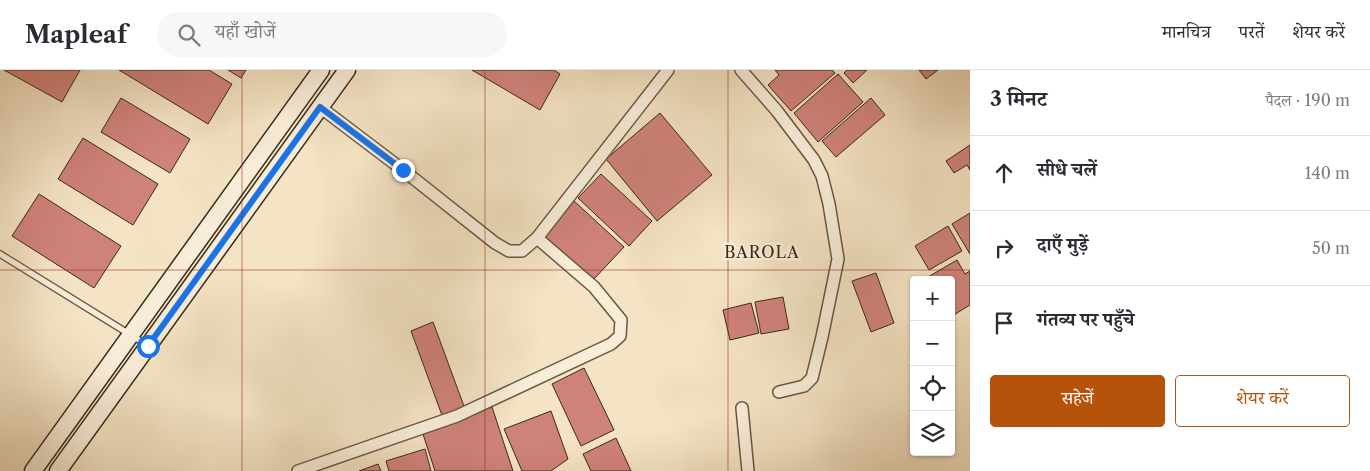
<!DOCTYPE html>
<html lang="hi">
<head>
<meta charset="utf-8">
<style>
	body { margin:0; font-family:"Libre Caslon Text","Noto Serif Devanagari",serif; background:#f7f7f7; color:#2b2b33 }
	.controls { position:absolute; right:15px; bottom:15px; display:grid; overflow:hidden; border-radius:5px; box-shadow:0 1px 4px #0004 }
	.controls button { width:45px; height:45px; display:grid; place-items:center; padding:0; border:0; border-bottom:1px solid #e1e1e2; background:#fff; color:#2b2b33; font:25px sans-serif }
	.stop { position:absolute; width:15px; height:15px; margin:-11px; border:4px solid #1a73e8; border-radius:50%; background:#fff }
	.stop.end { background:#1a73e8; border-color:#fff; box-shadow:0 1px 5px #0008 }
	.list { margin:0; padding:0; list-style:none }
	h2 { display:flex; justify-content:space-between; align-items:center; height:65px; margin:0; padding:0 20px; font-size:21px }
	h2 small { font-size:16px; font-weight:400; color:#7c7c81 }
	.list li { display:grid; grid-template-columns:32px 1fr auto; gap:15px; align-items:center; box-sizing:border-box; height:75px; padding:0 20px; border-top:1px solid #e1e1e2 }
	.list b { display:block; font-size:19px; white-space:nowrap }
	.list em { font-size:16px; font-style:normal; color:#7c7c81 }
	.actions { display:flex; gap:10px; padding:15px 20px }
	.actions a { flex:1; padding:11px 0; border:1px solid #b45309; border-radius:5px; text-align:center; font-size:18px; color:#b45309 }
	.actions .main { background:#b45309; color:#fff }
	.icon { flex:none; width:28px; height:28px; fill:none; stroke:currentColor; stroke-width:2; stroke-linecap:round; stroke-linejoin:round }
	.map { position:relative; flex:none; width:970px; height:401px; overflow:hidden }
	header { display:flex; align-items:center; gap:30px; box-sizing:border-box; height:70px; padding:0 25px; background:#fff; border-bottom:1px solid #e1e1e2 }
	header strong { font-size:24px }
	nav { display:flex; gap:28px; margin-inline-start:auto; font-size:18px }
	.search { width:350px; height:45px; background:#f7f7f7; display:flex; align-items:center; gap:12px; box-sizing:border-box; padding:0 18px; border-radius:28px; color:#7c7c81; font-size:19px }
	main { display:flex }
	aside { flex:1; background:#fff }
	.map>svg:first-child { display:block }
	.building { fill:#cf827c; stroke:#392a17 }
	.lines { fill:none; stroke-linecap:round; stroke-linejoin:round }
	.lane-casing { stroke:#685842; stroke-width:8 }
	.street-casing { stroke:#685842; stroke-width:14 }
	.secondary-casing { stroke:#392a17; stroke-width:19 }
	.lane { stroke:#f8edd9; stroke-width:5.5 }
	.street { stroke:#f8edd9; stroke-width:11 }
	.secondary { stroke:#f8edd9; stroke-width:16 }
	.route { stroke:#1a73e8; stroke-width:6 }
	.grid { fill:none; stroke:#8f2418; stroke-width:1; stroke-opacity:0.55 }
	.labels { text-anchor:middle; dominant-baseline:central; stroke-width:4.5; stroke-linejoin:round; paint-order:stroke }
	.quarter-label { font-size:16px; letter-spacing:1px; fill:#392a17; stroke:#f8edd9 }
</style>
</head>
<body>
<header>
<strong>Mapleaf</strong>
<div class="search"><svg class="icon" aria-label="search" viewBox="0 0 24 24"><circle cx="10" cy="10" r="6"/><path d="M15 15l6 6"/></svg>यहाँ खोजें</div>
<nav><a>मानचित्र</a><a>परतें</a><a>शेयर करें</a></nav>
</header>
<main>
<div class="map">
<svg width="970" height="401" viewBox="0 0 970 401">
	<rect width="100%" height="100%" fill="#f4e3c4"/>
	<filter id="stains"><feTurbulence type="fractalNoise" baseFrequency=".004" numOctaves="4"/><feColorMatrix values="0 0 0 0 .2 0 0 0 0 .09 0 0 0 0 .02 0 0 0 .5 -.17"/></filter>
	<radialGradient id="worn" r=".72"><stop offset=".6" stop-color="#630" stop-opacity="0"/><stop offset="1" stop-color="#630" stop-opacity=".3"/></radialGradient>
	<g class="building">
		<path d="M4,0H80L62,32Z"/>
		<path d="M119,0H209L232,14L208,54Z"/>
		<path d="M228,0H246L241,8Z"/>
		<path d="M472,0H554L560,4L540,40Z"/>
		<path d="M775,0H832L835,3L791,41L768,15L779,5Z"/>
		<path d="M847,0H867L853,13L844,3Z"/>
		<path d="M919,0H938L926,9Z"/>
		<path d="M838,4L863,32L818,72L794,43Z"/>
		<path d="M121,28L190,69L170,103L101,62Z"/>
		<path d="M871,28L885,45L836,87L822,71Z"/>
		<path d="M660,43L712,105L657,151L606,89Z"/>
		<path d="M83,68L158,114L133,155L58,109Z"/>
		<path d="M970,75V100L967,95L954,103L946,91Z"/>
		<path d="M601,104L652,151L629,176L578,128Z"/>
		<path d="M39,124L121,176L94,218L12,166Z"/>
		<path d="M574,131L624,177L593,210L543,165Z"/>
		<path d="M970,143V184L952,154Z"/>
		<path d="M948,156L962,181L929,200L915,176Z"/>
		<path d="M957,190L965,204L970,201V235L952,246L951,210H930L928,207Z"/>
		<path d="M876,203L894,253L871,262L852,211Z"/>
		<path d="M783,227L789,259L761,264L755,232Z"/>
		<path d="M751,233L759,263L730,270L723,240Z"/>
		<path d="M433,252L465,339L443,348L411,261Z"/>
		<path d="M584,298L614,360L581,376L552,314Z"/>
		<path d="M492,337L513,401H435L422,361Z"/>
		<path d="M551,341L568,389L551,401H522L504,359Z"/>
		<path d="M616,368L631,401H591L583,384Z"/>
		<path d="M425,379L431,401H389L386,391Z"/>
		<path d="M378,394L381,401H359Z"/>
	</g>
	<g class="lines">
		<defs>
			<path id="lane" d="M0,184L147,275"/>
			<g id="street">
				<path d="M741,0L777,41L814,90L822,106L829,134L838,189L822,267L812,308L804,316L779,322"/>
				<path d="M320,37L403,100L495,173L509,181H522L537,168L668,0"/>
				<path d="M742,338L748,401"/>
				<path d="M298,401L457,346L611,274L620,266L621,250L594,217L537,168"/>
			</g>
			<g id="secondary">
				<path d="M33,401L321,0"/>
				<path d="M58,401L347,0"/>
			</g>
		</defs>
		<use href="#lane" class="lane-casing"/>
		<use href="#street" class="street-casing"/>
		<use href="#secondary" class="secondary-casing"/>
		<use href="#lane" class="lane"/>
		<use href="#street" class="street"/>
		<use href="#secondary" class="secondary"/>
	</g>
	<g class="lines">
		<path class="route" d="M148,276L320,37L403,100"/>
	</g>
	<path class="grid" d="M242,0V401M485,0V401M728,0V401M0,200H970"/>
	<g class="labels">
		<g class="quarter-label">
			<text x="762" y="182">BAROLA</text>
		</g>
	</g>
	<rect width="100%" height="100%" filter="url(#stains)"/>
	<rect width="100%" height="100%" fill="url(#worn)"/>
</svg>
<div class="controls">
<button>+</button>
<button>−</button>
<button><svg class="icon" aria-label="locate" viewBox="0 0 24 24"><circle cx="12" cy="12" r="6"/><path d="M12 2v4M12 18v4M2 12h4M18 12h4"/></svg></button>
<button><svg class="icon" aria-label="layers" viewBox="0 0 24 24"><path d="M12 4l9 5-9 5-9-5zM3 14l9 5 9-5"/></svg></button>
</div>
<div class="stop" style="left:148px;top:276px"></div>
<div class="stop end" style="left:403px;top:100px"></div>
</div>
<aside>
<h2>3 मिनट<small>पैदल · 190 m</small></h2>
<ul class="list">
<li><svg class="icon" aria-label="ahead" viewBox="0 0 24 24"><path d="M12 20V5M6 11l6-6 6 6"/></svg><div><b>सीधे चलें</b></div><em>140 m</em></li>
<li><svg class="icon" aria-label="right" viewBox="0 0 24 24"><path d="M7 20v-9h11M14 6l5 5-5 5"/></svg><div><b>दाएँ मुड़ें</b></div><em>50 m</em></li>
<li><svg class="icon" aria-label="arrive" viewBox="0 0 24 24"><path d="M6 21V4h12l-3 4 3 4H6"/></svg><div><b>गंतव्य पर पहुँचे</b></div></li>
</ul>
<div class="actions"><a class="main">सहेजें</a><a>शेयर करें</a></div>
</aside>
</main>
</body>
</html>
